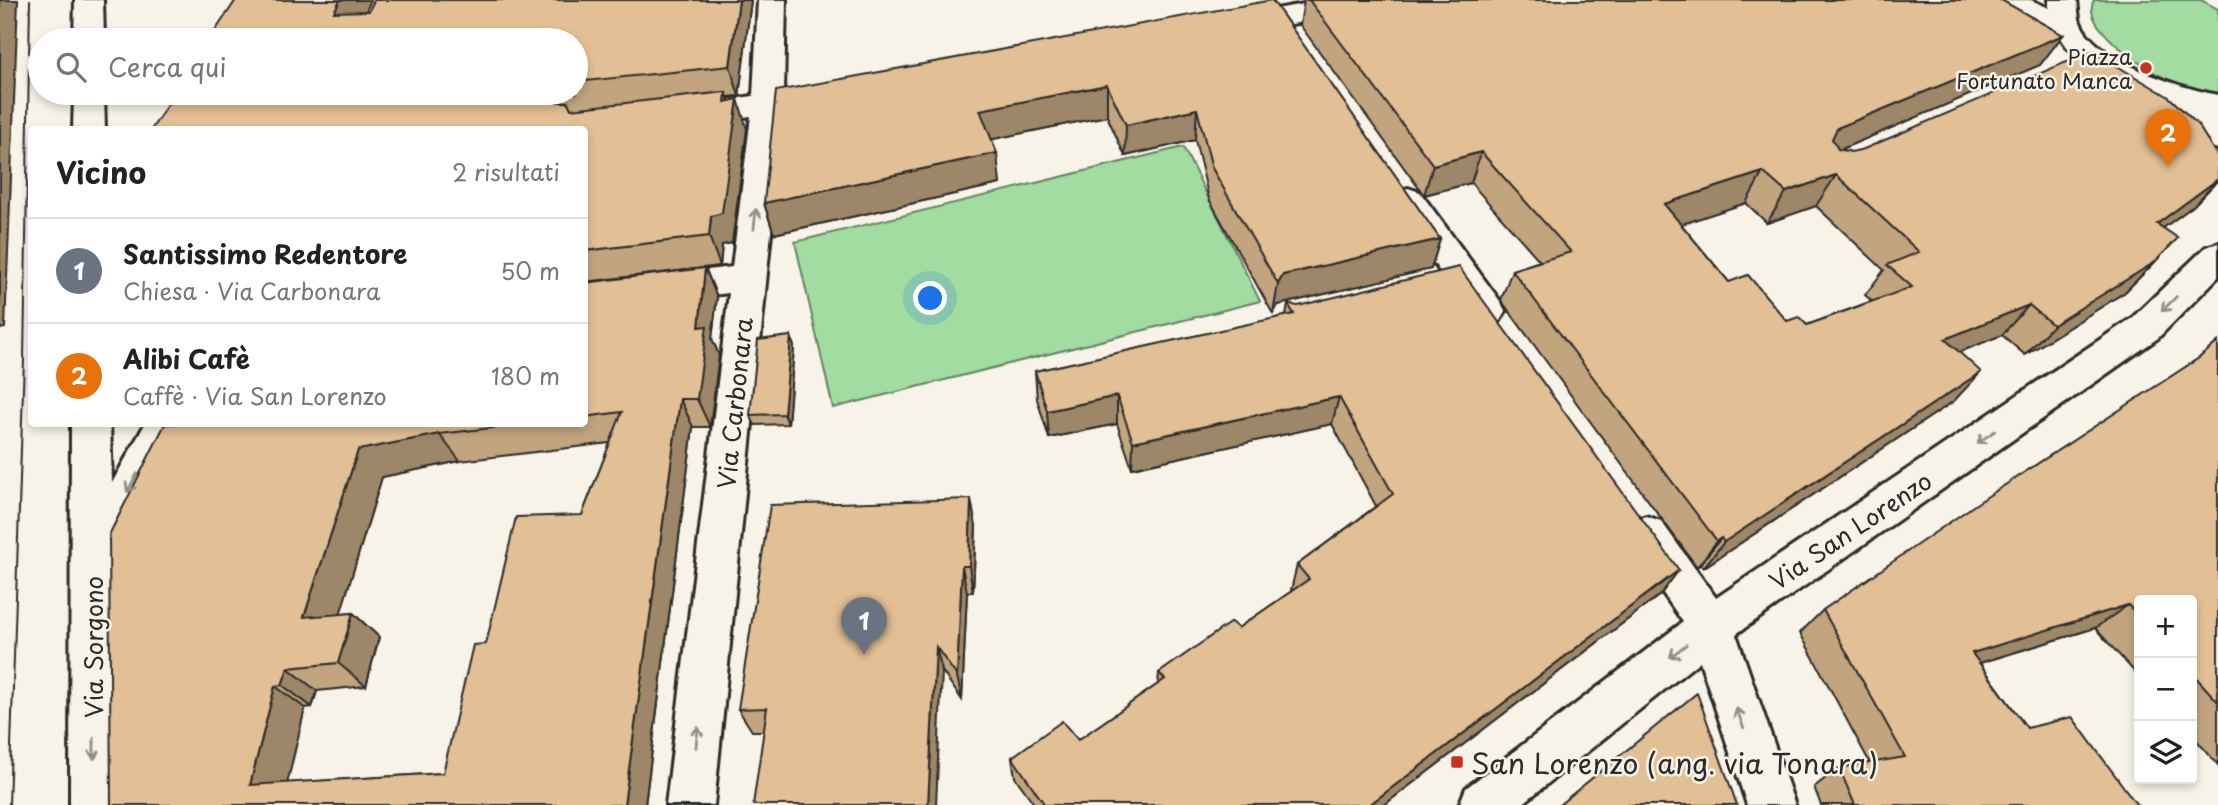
<!DOCTYPE html>
<html lang="it">
<head>
<meta charset="utf-8">
<style>
	body { margin:0; font-family:"Playpen Sans",sans-serif; background:#f6f6f6; color:#222 }
	.controls { position:absolute; right:21px; bottom:21px; display:grid; overflow:hidden; border-radius:7px; box-shadow:0 4px 10px #0003 }
	.controls button { width:63px; height:63px; display:grid; place-items:center; padding:0; border:0; border-bottom:2px solid #e0e0e0; background:#fff; color:#222; font:35px sans-serif }
	.you { position:absolute; left:931px; top:299px; width:24px; height:24px; margin:-18px; border:5px solid #fff; border-radius:50%; background:#1a73e8; box-shadow:0 0 0 10px #1a73e833 }
	.badge { display:grid; place-items:center; width:46px; height:46px; border-radius:50%; background:#c8321e; color:#fff; font-size:23px; font-weight:700 }
	.pin { position:absolute; translate:-50% -58px; filter:drop-shadow(0 2px 4px #0008) }
	.pin::after { content:''; position:absolute; top:37px; width:24px; height:21px; background:inherit; clip-path:polygon(0 0,100% 0,50% 100%) }
	.list { margin:0; padding:0; list-style:none }
	h2 { display:flex; justify-content:space-between; align-items:center; height:91px; margin:0; padding:0 28px; font-size:30px }
	h2 small { font-size:23px; font-weight:400; color:#767676 }
	.list li { display:grid; grid-template-columns:46px 1fr auto; gap:21px; align-items:center; box-sizing:border-box; height:105px; padding:0 28px; border-top:2px solid #e0e0e0 }
	.list b { display:block; font-size:26px; white-space:nowrap }
	.list p { margin:0; font-size:23px; white-space:nowrap; color:#767676 }
	.list em { font-size:23px; font-style:normal; color:#767676 }
	.icon { flex:none; width:38px; height:38px; fill:none; stroke:currentColor; stroke-width:2; stroke-linecap:round; stroke-linejoin:round }
	.map { position:relative; flex:none; width:2218px; height:805px; overflow:hidden }
	.search { position:absolute; background:#fff; box-shadow:0 4px 10px #0003; left:28px; top:28px; width:560px; height:77px; display:flex; align-items:center; gap:18px; box-sizing:border-box; padding:0 24px; border-radius:38px; color:#767676; font-size:26px }
	.panel { position:absolute; background:#fff; box-shadow:0 4px 10px #0003; left:28px; top:126px; width:560px; height:301px; border-radius:7px }
	.map>svg:first-child { display:block }
	.green { fill:#a2dca1; stroke:#668466; stroke-width:2 }
	.lines { fill:none; stroke-linecap:round; stroke-linejoin:round }
	.minor-casing { stroke:#2b2b2b; stroke-width:6 }
	.minor { fill:#f7f3e8; fill-rule:evenodd }
	.tram { stroke:#2b2b2b; stroke-width:2 }
	.wall { fill:#c2a47f; stroke:#2b2b2b; stroke-width:2; fill-rule:evenodd }
	.shaded-wall { fill:#9e8668; stroke:#2b2b2b; stroke-width:2 }
	.building { fill:#e2bf94; stroke:#2b2b2b; stroke-width:2; fill-rule:evenodd }
	.oneway { stroke:#918f8a }
	.poi-dot { fill:#c8321e; stroke:#f7f3e8; stroke-width:2.5 }
	.labels { text-anchor:middle; dominant-baseline:central; stroke-width:5; stroke-linejoin:round; paint-order:stroke }
	.far-poi-label { font-size:21px; fill:#2b2b2b; stroke:#f7f3e8; text-anchor:end }
	.street-label { font-size:24px; fill:#2b2b2b; stroke:#f7f3e8 }
	.near-poi-label { font-size:28px; fill:#2b2b2b; stroke:#f7f3e8; text-anchor:start }
</style>
</head>
<body>
<div class="map">
<svg width="2218" height="805" viewBox="0 0 2218 805">
	<rect width="100%" height="100%" fill="#f7f3e8"/>
	<filter id="ink" filterUnits="userSpaceOnUse"><feTurbulence type="fractalNoise" baseFrequency=".0143" numOctaves="2"/><feDisplacementMap in="SourceGraphic" scale="14" xChannelSelector="R" yChannelSelector="G"/><feConvolveMatrix kernelMatrix="1 2 1 2 8 2 1 2 1" color-interpolation-filters="sRGB"/></filter>
	<g filter="url(#ink)">
		<g class="green">
			<path d="M2094,0H2201L2218,9V95C2200,92 2182,87 2166,79C2146,70 2079,25 2094,0Z"/>
			<path d="M1183,147L1260,301L833,408L795,242Z"/>
		</g>
		<g class="lines">
			<defs>
				<g id="minor">
					<path d="M75,0H103L104,40H74Z"/>
					<path d="M758,0H786L784,92L828,86L839,89L844,96L839,103L783,112L714,805H666L729,293L584,311V285L732,267L751,116L690,124L679,121L674,114L679,107L753,96Z"/>
					<path d="M1326,0H1388L1384,6L1374,9L1232,35L1222,32L1217,26L1222,20L1232,17Z"/>
					<path d="M1994,0H2031L2049,8V0H2077C2078,7 2078,16 2080,22C2095,61 2181,88 2218,95V149L2207,146L2179,106L2136,92L2109,79L2086,64L2067,47L2059,35L1998,6Z"/>
					<path d="M74,93H104L105,130H73Z"/>
					<path d="M1408,188L1420,192L1500,301L1505,311L1500,321L1487,325L1474,321L1396,208L1391,200L1396,192Z"/>
					<path d="M2218,243V277L2158,338L1736,634L1795,805H1747L1700,661L1521,805H1459L1466,788L1683,622L1631,547L1625,534L1631,521L1646,516L1661,521L1716,598L2132,318L2206,247Z"/>
					<path d="M71,424H110L112,483L145,424H185L113,560L118,805H70Z"/>
				</g>
			</defs>
			<use href="#minor" class="minor-casing"/>
			<use href="#minor" class="minor"/>
			<path class="tram" d="M9,805L24,360L30,0"/>
		</g>
		<g class="wall">
			<path d="M751,0L739,96L728,97L729,101L747,129L732,243L722,245L720,266L584,282V130H151L326,93L323,101H325L328,93H576V40L366,11Z"/>
			<path d="M1272,0L1440,239L1431,269L1278,305L1273,314L1209,199L1195,140L1125,156L1107,116L992,139L1000,184L774,234L764,203Z"/>
			<path d="M1304,0H2001L2063,35L2040,65L1840,149L1851,152L2218,157V180L2193,206L2163,228L2155,262L2125,292L2025,355L2002,335L1959,352L1954,401L1703,568L1700,564L1697,567L1501,300L1512,270L1540,261L1471,183L1424,195L1300,25ZM1746,203L1767,223L1816,206L1884,270L1865,295L1872,301L1807,325L1787,321L1729,282L1681,224Z"/>
			<path d="M705,268L717,297L712,339L719,355L710,427H693L645,805H111L165,424H584V283ZM610,443L582,515L486,644L443,773L287,783L305,708L312,707L317,691L366,686L379,637L353,613L340,614L382,477L460,461Z"/>
			<path d="M1288,304L1661,594L1384,805H1035L1015,777L1012,757L1078,740L1158,684L1159,673L1238,628L1292,591L1291,590L1297,565L1376,506L1332,424L1132,468L1117,424L1049,438L1037,399L1035,371L1286,316Z"/>
			<path d="M791,336L794,347L788,424L755,425L750,415Z"/>
			<path d="M2218,342V765L2192,735V600H2139V677L2095,628L1980,663L2027,728L2137,805H1821L1814,787L1839,768L1870,763L1800,633L1823,610L2199,358Z"/>
			<path d="M976,526L973,592H967L962,700L942,671L764,731H752L738,709Z"/>
		</g>
		<g class="shaded-wall">
			<path d="M0,0H18L5,328L0,329Z"/>
			<path d="M340,0H371L353,40L334,12Z"/>
			<path d="M739,0H751L739,96L730,66Z"/>
			<path d="M2063,35L2040,65L1818,159L1837,128Z"/>
			<path d="M1107,85V116L984,141L980,110Z"/>
			<path d="M726,92L735,120L738,99L747,129L732,243L722,245L720,266L709,236Z"/>
			<path d="M292,93H326L310,130L288,102Z"/>
			<path d="M520,93H538L549,116L536,121L516,100Z"/>
			<path d="M1197,109L1195,140L1125,156L1126,125Z"/>
			<path d="M1481,152L1471,183L1424,195L1433,165Z"/>
			<path d="M997,153L1000,184L774,234L764,203Z"/>
			<path d="M1763,172L1746,203L1649,235L1664,204Z"/>
			<path d="M1836,175L1816,206L1767,223L1786,192Z"/>
			<path d="M2218,179V180L2193,206L2128,254L2157,224Z"/>
			<path d="M1440,239L1431,269L1278,305L1273,314L1278,284L1283,275Z"/>
			<path d="M2155,262L2125,292L2025,355L2053,325Z"/>
			<path d="M705,268L717,297L712,339L719,355L710,427L697,399L699,327Z"/>
			<path d="M2029,305L2002,335L1920,368L1945,339Z"/>
			<path d="M791,336L794,347L788,424L784,414Z"/>
			<path d="M1981,372L1954,401L1703,568L1724,542Z"/>
			<path d="M1117,396V424L1049,438L1047,411Z"/>
			<path d="M1339,397L1332,424L1132,468L1133,442Z"/>
			<path d="M680,399L693,427L645,805H624Z"/>
			<path d="M439,434L460,461L382,477L332,641L304,617L358,450Z"/>
			<path d="M971,499L976,526L973,592L969,566Z"/>
			<path d="M1721,538L1700,564L1697,567L1717,541Z"/>
			<path d="M962,566L967,592L962,700L957,676Z"/>
			<path d="M1679,570L1661,594L1384,805H1369Z"/>
			<path d="M2128,605L2095,628L1943,674L1972,653Z"/>
			<path d="M353,613L379,637L366,686L338,663Z"/>
			<path d="M936,647L942,671L936,805H928Z"/>
			<path d="M288,668L317,691L312,707L282,685Z"/>
			<path d="M275,686L305,708L282,805L250,785Z"/>
		</g>
		<g class="building">
			<path d="M236,0H340L334,12L369,11L374,0H739L730,66L576,82V40H209Z"/>
			<path d="M1272,0L1440,239L1283,275L1278,284L1212,168L1197,109L1126,125L1107,85L980,110L997,153L764,203L776,91Z"/>
			<path d="M1309,0H2001L2063,35L1837,128L1832,139L1838,149L1851,152L1864,149L2092,51L2169,97L2198,125L2218,157V179L2157,224L2178,238L2155,262L2053,325L2029,305L1945,339L1981,372L1724,542L1721,538L1717,541L1512,270L1571,252L1481,152L1433,165ZM1763,172L1786,192L1836,175L1919,252L1887,265L1912,287L1807,325L1799,317L1787,321L1748,275L1729,282L1664,204Z"/>
			<path d="M726,92L725,102L738,99L722,213L711,216L709,236L584,251V130H151L175,93H292L288,102L325,101L328,93H520L516,100L518,102H568L571,109Z"/>
			<path d="M1459,267L1679,570L1369,805H1045L1012,757L1062,721L1078,740L1165,679L1159,673L1231,622L1238,628L1309,579L1297,565L1393,494L1339,397L1133,442L1117,396L1047,411L1035,371L1294,314L1288,304L1298,306Z"/>
			<path d="M705,268L699,327L707,326L697,399H680L624,805H111L109,535L165,424H526L439,434L358,450L304,617L353,613L338,663L288,668L282,685L275,686L250,785L443,773L473,645L486,644L516,517L582,515L622,412L584,417V283Z"/>
			<path d="M791,336L784,414L750,415L758,340Z"/>
			<path d="M2218,342V702L2192,673V600H2139V616L2128,605L1972,653L2027,728L2072,717L2137,805H1855L1839,768L1905,757L1823,610L1979,502L2199,358Z"/>
			<path d="M971,499L969,566H962L957,676L936,647L928,805H753L767,708L738,709L770,505Z"/>
			<path d="M1697,693L1737,805H1559Z"/>
		</g>
		<defs><path id="oneway-shaft" d="M-6 0H5M1.5-3L5.5 0L1.5 3" fill="none" stroke-width="1.6" stroke-linecap="round" stroke-linejoin="round" transform="scale(1.75)"/></defs>
		<g class="oneway">
			<use href="#oneway-shaft" transform="translate(755 219) rotate(-84)"/>
			<use href="#oneway-shaft" transform="translate(2169 304) rotate(135)"/>
			<use href="#oneway-shaft" transform="translate(1986 437) rotate(146)"/>
			<use href="#oneway-shaft" transform="translate(132 483) rotate(119)"/>
			<use href="#oneway-shaft" transform="translate(1678 651) rotate(142)"/>
			<use href="#oneway-shaft" transform="translate(1740 718) rotate(-110)"/>
			<use href="#oneway-shaft" transform="translate(697 737) rotate(-84)"/>
			<use href="#oneway-shaft" transform="translate(94 749) rotate(90)"/>
		</g>
	</g>
	<g class="poi-dot">
		<circle cx="2146" cy="68" r="7"/>
		<rect x="1450" y="755" width="14" height="14" rx="3.5"/>
	</g>
	<g class="labels">
		<g class="far-poi-label">
			<text x="2132" y="56">Piazza<tspan x="2132" dy="24">Fortunato Manca</tspan></text>
		</g>
		<g class="street-label">
			<text transform="translate(734 403) rotate(-84)">Via Carbonara</text>
			<text transform="translate(1850 530) rotate(-34)">Via San Lorenzo</text>
			<text transform="translate(93 647) rotate(-90)">Via Sorgono</text>
		</g>
		<g class="near-poi-label">
			<text x="1471" y="762">San Lorenzo (ang. via Tonara)</text>
		</g>
	</g>
</svg>
<div class="controls">
<button>+</button>
<button>−</button>
<button><svg class="icon" aria-label="layers" viewBox="0 0 24 24"><path d="M12 4l9 5-9 5-9-5zM3 14l9 5 9-5"/></svg></button>
</div>
<div class="you"></div>
<div class="pin badge" style="left:864px;top:655px;background:#6b7280">1</div>
<div class="pin badge" style="left:2168px;top:167px;background:#e8710a">2</div>
<div class="search"><svg class="icon" aria-label="search" viewBox="0 0 24 24"><circle cx="10" cy="10" r="6"/><path d="M15 15l6 6"/></svg>Cerca qui</div>
<section class="panel">
<h2>Vicino<small>2 risultati</small></h2>
<ul class="list">
<li><span class="badge" style="background:#6b7280">1</span><div><b>Santissimo Redentore</b><p>Chiesa · Via Carbonara</p></div><em>50 m</em></li>
<li><span class="badge" style="background:#e8710a">2</span><div><b>Alibi Cafè</b><p>Caffè · Via San Lorenzo</p></div><em>180 m</em></li>
</ul>
</section>
</div>
</body>
</html>
